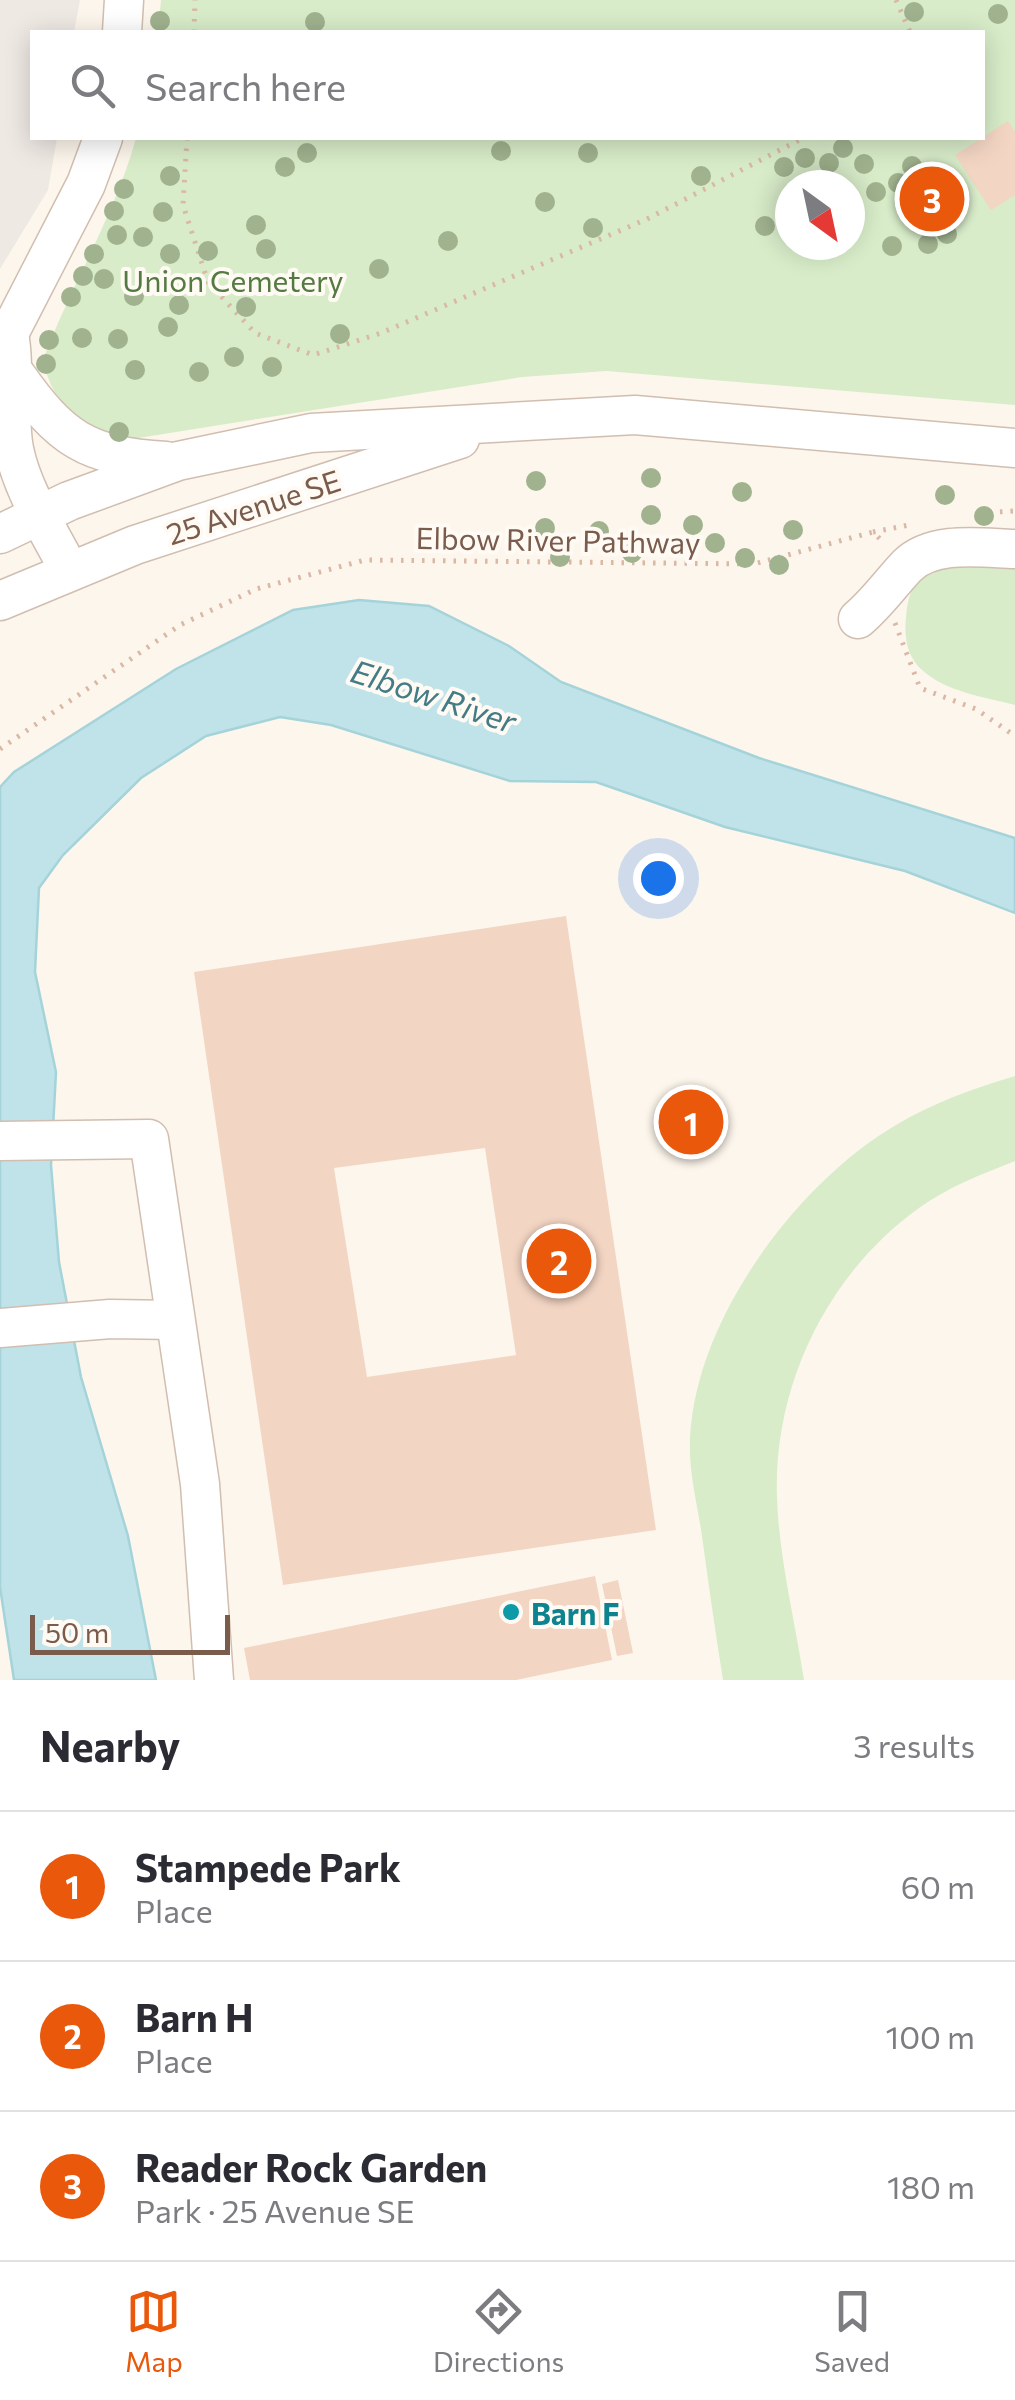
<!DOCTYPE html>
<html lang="en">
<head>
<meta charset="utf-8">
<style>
	body { margin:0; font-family:Commissioner,sans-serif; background:#f7f7f7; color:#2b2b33 }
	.compass { position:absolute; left:775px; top:170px; width:90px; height:90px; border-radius:50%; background:#fff; box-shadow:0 5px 25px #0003; rotate:147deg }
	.scale { position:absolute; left:30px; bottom:25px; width:200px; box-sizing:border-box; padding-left:10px; border:5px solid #7a5c4d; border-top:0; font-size:28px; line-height:35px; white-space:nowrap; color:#7a5c4d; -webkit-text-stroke:8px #fffaf3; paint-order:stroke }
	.you { position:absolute; left:658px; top:878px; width:35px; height:35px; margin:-25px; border:8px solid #fff; border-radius:50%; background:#1a73e8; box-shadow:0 0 0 15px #1a73e833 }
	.badge { display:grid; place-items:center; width:65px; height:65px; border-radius:50%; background:#ea580c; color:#fff; font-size:32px; font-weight:700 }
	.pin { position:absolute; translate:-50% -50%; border:5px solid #fff; box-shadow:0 2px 10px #0006 }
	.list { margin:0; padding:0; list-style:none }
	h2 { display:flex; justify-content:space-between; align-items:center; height:130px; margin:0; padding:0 40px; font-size:42px }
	h2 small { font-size:32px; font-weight:400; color:#7c7c81 }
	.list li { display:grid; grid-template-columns:65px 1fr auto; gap:30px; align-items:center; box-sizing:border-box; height:150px; padding:0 40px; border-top:2px solid #e1e1e2 }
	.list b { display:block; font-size:38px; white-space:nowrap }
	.list p { margin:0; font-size:32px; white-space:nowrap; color:#7c7c81 }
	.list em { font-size:32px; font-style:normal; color:#7c7c81 }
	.icon { flex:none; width:55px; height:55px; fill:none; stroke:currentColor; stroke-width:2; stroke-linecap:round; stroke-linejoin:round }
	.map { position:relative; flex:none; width:1015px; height:1680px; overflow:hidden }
	.search { position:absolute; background:#fff; box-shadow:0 5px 25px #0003; left:30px; right:30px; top:30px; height:110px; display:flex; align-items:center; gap:25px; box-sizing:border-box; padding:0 35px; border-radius:0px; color:#7c7c81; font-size:38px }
	.sheet { height:580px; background:#fff }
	nav { display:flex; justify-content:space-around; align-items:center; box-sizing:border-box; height:140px; border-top:2px solid #e1e1e2; background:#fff; font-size:28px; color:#7c7c81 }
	nav a { display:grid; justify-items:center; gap:5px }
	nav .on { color:#ea580c }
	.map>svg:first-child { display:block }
	.industrial { fill:#efe9e4 }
	.green { fill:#d8ecc9; fill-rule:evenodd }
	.water { fill:#bfe3e8; stroke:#a5d3da; stroke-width:2.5 }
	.building { fill:#f3d5c3; fill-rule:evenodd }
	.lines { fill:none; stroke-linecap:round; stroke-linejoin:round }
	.minor-casing { stroke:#d1beb0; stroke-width:41 }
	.path { stroke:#d9b8a5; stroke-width:5; stroke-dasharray:2.5 8; stroke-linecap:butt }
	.minor { stroke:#fff; stroke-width:38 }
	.tree { fill:#a0b28e }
	.culture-dot { fill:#0f9aa8; stroke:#fffaf3; stroke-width:4 }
	.labels { text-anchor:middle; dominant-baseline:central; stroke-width:8; stroke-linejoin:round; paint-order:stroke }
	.park-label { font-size:30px; fill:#537a41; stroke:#fffaf3 }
	.street-label { font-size:30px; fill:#7a5c4d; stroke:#fffaf3 }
	.culture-label { font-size:30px; font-weight:bold; fill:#0d838f; stroke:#fffaf3; text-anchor:start }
	.water-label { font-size:32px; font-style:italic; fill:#437c86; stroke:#fffaf3 }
</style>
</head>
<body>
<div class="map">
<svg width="1015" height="1680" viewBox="0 0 1015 1680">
	<rect width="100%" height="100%" fill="#fdf6ec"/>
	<path class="industrial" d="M0,0H80L74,32H32V138H57L48,190L0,269Z"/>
	<g class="green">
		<path d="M161,0H1015V405L606,371L522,377L132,439C84,435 53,407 43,360C71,285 115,215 136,138H982V32H158ZM790,185H850V245H790Z"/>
		<path d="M1015,559V705C985,697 945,692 921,669C907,656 904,636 906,618C912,547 958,560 1015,559Z"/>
		<path d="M1015,1076V1161C982,1174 948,1187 919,1208C827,1274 773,1386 777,1498C779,1558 795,1621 804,1680H723C715,1630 708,1580 701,1529C697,1505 691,1479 690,1454C686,1332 793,1185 896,1125C933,1103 974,1088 1015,1076Z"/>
	</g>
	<path class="water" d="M359,600L429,606L509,646L561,682L759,758L1015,838V913L905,871L725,827L596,782L510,781L331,725L280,717L206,736L141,778L63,855L39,888L35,972L56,1072L51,1165L59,1262L81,1377L128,1536L156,1680H14L0,1587V787L14,772L176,669L293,610Z"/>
	<g class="building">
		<path d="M1008,121L1015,132V195L991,210L955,155Z"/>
		<path d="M566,916L656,1530L283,1585L194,972ZM485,1148L516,1355L367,1377L334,1168Z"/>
		<path d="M595,1576L612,1660L516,1680H250L244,1648Z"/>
		<path d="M618,1580L633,1653L617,1656L602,1584Z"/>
	</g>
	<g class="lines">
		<defs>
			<g id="minor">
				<path d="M122,32L124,0"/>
				<path d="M10,340C16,377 7,412 14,449C22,490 50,533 69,570"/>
				<path d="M0,351L86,184L103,138"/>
				<path d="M16,375C61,439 86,456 166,461"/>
				<path d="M0,534L69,501L178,461L311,433L635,415L1015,448"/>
				<path d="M0,601L135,545L460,439"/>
				<path d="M858,619C877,603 890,584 907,566C933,540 982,548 1015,549"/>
				<path d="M0,1141L149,1139L200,1484L214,1680"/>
				<path d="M0,1328L110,1319L175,1320"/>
			</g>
		</defs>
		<use href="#minor" class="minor-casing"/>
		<g class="path">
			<path d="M896,0L910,32"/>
			<path d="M194,32L195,0"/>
			<path d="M187,138L183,205L208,282L255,333L313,355L381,333L647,219L803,138"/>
			<path d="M979,513L1015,511"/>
			<path d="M873,532L909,525"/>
			<path d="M895,623L920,688L976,709L1015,736"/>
			<path d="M0,749L180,625L256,589L365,560L754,564L873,532L884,543"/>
		</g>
		<use href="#minor" class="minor"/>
	</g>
	<g class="tree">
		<circle cx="914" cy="12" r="10"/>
		<circle cx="998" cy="14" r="10"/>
		<circle cx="160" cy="21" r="10"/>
		<circle cx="315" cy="22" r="10"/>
		<circle cx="843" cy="148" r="10"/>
		<circle cx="501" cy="151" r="10"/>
		<circle cx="307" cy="153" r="10"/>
		<circle cx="588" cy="153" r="10"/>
		<circle cx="805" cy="158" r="10"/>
		<circle cx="829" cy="163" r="10"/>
		<circle cx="864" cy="164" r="10"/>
		<circle cx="912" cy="166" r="10"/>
		<circle cx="285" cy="167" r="10"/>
		<circle cx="784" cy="167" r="10"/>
		<circle cx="170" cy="176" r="10"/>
		<circle cx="701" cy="176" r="10"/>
		<circle cx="898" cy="183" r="10"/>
		<circle cx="124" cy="189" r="10"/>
		<circle cx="876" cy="192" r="10"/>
		<circle cx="545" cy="202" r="10"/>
		<circle cx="114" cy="211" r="10"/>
		<circle cx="163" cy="212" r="10"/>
		<circle cx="256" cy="225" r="10"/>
		<circle cx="765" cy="226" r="10"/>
		<circle cx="593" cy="228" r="10"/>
		<circle cx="947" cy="234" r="10"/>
		<circle cx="117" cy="235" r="10"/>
		<circle cx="143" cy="237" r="10"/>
		<circle cx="448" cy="241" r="10"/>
		<circle cx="928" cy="244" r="10"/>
		<circle cx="892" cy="246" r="10"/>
		<circle cx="266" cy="249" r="10"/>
		<circle cx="208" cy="251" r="10"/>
		<circle cx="94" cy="254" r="10"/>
		<circle cx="170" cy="254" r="10"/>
		<circle cx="379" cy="269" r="10"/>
		<circle cx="83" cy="276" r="10"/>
		<circle cx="104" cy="279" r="10"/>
		<circle cx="134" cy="296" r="10"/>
		<circle cx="71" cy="297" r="10"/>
		<circle cx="179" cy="305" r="10"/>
		<circle cx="246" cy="307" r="10"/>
		<circle cx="168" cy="327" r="10"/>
		<circle cx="340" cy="334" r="10"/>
		<circle cx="82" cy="338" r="10"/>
		<circle cx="118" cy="339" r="10"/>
		<circle cx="49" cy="340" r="10"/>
		<circle cx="234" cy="357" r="10"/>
		<circle cx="46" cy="364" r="10"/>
		<circle cx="272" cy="367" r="10"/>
		<circle cx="135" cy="370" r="10"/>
		<circle cx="199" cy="372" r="10"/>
		<circle cx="119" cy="432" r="10"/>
		<circle cx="651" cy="478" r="10"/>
		<circle cx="536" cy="481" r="10"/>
		<circle cx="742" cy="492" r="10"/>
		<circle cx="945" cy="495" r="10"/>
		<circle cx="651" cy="515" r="10"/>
		<circle cx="984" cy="516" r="10"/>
		<circle cx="693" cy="525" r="10"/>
		<circle cx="545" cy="528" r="10"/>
		<circle cx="793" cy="530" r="10"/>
		<circle cx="599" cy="531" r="10"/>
		<circle cx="715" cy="543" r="10"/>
		<circle cx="632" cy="553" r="10"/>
		<circle cx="560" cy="557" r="10"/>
		<circle cx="745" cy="558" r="10"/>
		<circle cx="779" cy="565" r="10"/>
	</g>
	<circle class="culture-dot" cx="511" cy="1612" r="10"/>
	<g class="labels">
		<g class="park-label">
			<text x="233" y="279">Union Cemetery</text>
		</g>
		<g class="street-label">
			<text transform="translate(253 506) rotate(-18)">25 Avenue SE</text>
			<text transform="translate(558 539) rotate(1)">Elbow River Pathway</text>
		</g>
		<g class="culture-label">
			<text x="531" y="1612">Barn F</text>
		</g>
		<g class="water-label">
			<text transform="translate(434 695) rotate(18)">Elbow River</text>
		</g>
	</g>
</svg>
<svg class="compass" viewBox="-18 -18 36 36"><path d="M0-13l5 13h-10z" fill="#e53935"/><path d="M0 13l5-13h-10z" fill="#7c7c81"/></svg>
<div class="scale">50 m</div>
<div class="you"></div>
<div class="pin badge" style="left:691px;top:1122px">1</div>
<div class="pin badge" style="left:559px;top:1261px">2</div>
<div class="pin badge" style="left:932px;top:199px">3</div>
<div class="search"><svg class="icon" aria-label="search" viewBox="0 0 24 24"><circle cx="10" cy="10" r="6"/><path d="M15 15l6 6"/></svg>Search here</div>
</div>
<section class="sheet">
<h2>Nearby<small>3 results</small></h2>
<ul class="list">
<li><span class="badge">1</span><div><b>Stampede Park</b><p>Place</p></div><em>60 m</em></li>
<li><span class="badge">2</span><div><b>Barn H</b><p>Place</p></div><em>100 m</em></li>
<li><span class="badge">3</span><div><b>Reader Rock Garden</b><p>Park · 25 Avenue SE</p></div><em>180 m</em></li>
</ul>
</section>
<nav>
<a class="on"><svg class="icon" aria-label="map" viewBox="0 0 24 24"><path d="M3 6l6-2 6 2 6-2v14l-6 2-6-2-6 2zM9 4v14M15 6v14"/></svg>Map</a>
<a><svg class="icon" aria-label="directions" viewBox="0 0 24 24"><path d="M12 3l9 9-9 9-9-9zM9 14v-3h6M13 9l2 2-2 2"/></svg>Directions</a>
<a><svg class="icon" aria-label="saved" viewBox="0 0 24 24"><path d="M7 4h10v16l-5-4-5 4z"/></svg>Saved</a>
</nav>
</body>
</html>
